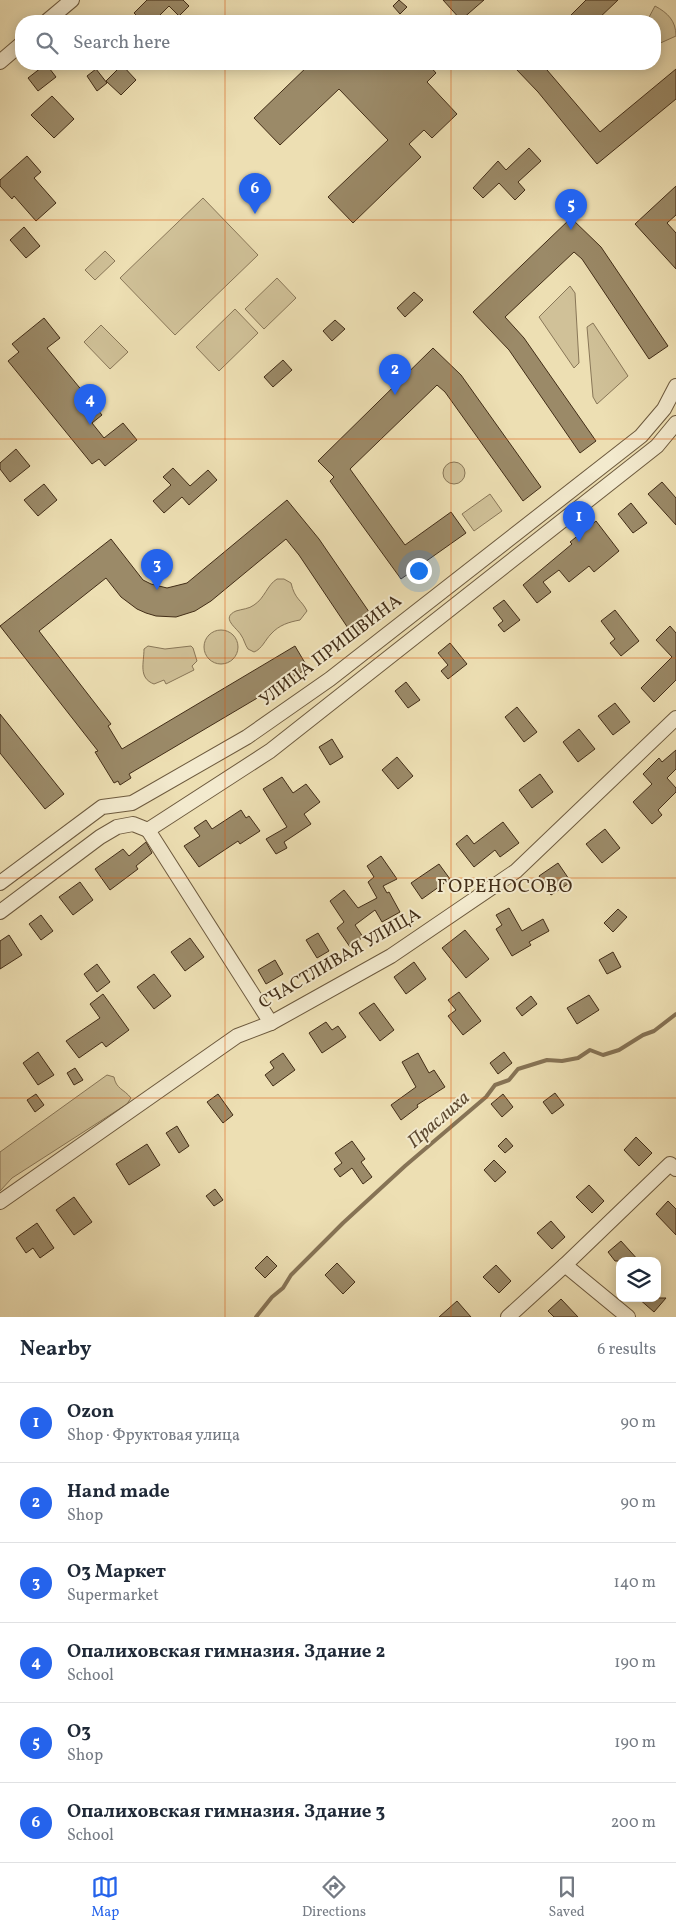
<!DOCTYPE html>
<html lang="en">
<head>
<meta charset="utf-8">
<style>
	body { margin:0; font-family:Vollkorn,serif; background:#f6f6f7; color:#1f2937 }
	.controls { position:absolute; right:15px; bottom:15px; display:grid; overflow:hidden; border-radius:10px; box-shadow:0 2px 12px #0003 }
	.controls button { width:45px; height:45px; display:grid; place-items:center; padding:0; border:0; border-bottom:1px solid #e0e1e3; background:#fff; color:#1f2937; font:25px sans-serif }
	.you { position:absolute; left:418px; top:570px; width:18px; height:18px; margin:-12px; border:4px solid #fff; border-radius:50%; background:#1a73e8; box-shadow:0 0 0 8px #1a73e833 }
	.badge { display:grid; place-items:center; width:32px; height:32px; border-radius:50%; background:#2563eb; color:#fff; font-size:16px; font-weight:700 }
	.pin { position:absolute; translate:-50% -41px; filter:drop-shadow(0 1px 2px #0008) }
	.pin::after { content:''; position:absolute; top:26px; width:18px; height:15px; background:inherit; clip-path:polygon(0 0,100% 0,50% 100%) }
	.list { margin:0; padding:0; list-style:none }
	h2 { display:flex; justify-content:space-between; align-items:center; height:65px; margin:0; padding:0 20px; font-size:21px }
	h2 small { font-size:16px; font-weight:400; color:#747a83 }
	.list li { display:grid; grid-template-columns:32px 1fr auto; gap:15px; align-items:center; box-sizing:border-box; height:80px; padding:0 20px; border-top:1px solid #e0e1e3 }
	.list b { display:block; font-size:19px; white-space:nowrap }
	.list p { margin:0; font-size:16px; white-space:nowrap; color:#747a83 }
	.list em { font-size:16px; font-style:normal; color:#747a83 }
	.icon { flex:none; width:28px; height:28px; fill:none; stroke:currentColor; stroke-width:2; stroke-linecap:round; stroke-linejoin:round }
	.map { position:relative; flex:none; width:676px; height:1317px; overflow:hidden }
	.search { position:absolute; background:#fff; box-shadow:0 2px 12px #0003; left:15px; right:15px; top:15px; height:55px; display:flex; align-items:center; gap:12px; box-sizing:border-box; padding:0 18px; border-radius:20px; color:#747a83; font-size:19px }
	.sheet { height:545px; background:#fff }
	nav { display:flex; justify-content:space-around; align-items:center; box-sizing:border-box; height:70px; border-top:1px solid #e0e1e3; background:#fff; font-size:14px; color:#747a83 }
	nav a { display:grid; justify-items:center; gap:2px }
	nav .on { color:#2563eb }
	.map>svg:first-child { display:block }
	.green { fill:#d0c198; stroke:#897758 }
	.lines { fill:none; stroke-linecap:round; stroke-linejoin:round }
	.stream { stroke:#867355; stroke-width:4 }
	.building { fill:#9b8a68; stroke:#422d17 }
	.street-casing { stroke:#6d5a3e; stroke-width:16 }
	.street { stroke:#f3eace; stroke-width:14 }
	.grid { fill:none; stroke:#d7550d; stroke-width:1; stroke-opacity:0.55 }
	.labels { text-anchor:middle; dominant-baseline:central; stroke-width:4; stroke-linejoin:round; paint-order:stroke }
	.street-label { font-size:18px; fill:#422d17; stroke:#f3eace }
	.neighbourhood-label { font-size:19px; letter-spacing:1px; fill:#422d17; stroke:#f3eace }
	.water-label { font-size:19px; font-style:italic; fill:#5e4a31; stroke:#f3eace }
</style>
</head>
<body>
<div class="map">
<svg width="676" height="1317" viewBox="0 0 676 1317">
	<rect width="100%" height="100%" fill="#eddfb3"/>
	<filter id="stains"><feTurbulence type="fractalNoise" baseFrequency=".004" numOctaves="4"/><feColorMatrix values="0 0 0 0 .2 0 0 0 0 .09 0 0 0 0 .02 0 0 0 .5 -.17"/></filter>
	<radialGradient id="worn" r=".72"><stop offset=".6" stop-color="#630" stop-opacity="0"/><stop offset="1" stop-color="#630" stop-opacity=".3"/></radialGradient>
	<g class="green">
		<path d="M655,6C668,13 676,21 676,36L656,45L655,21H647Z"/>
		<path d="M203,198L258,255L175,335L120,278Z"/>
		<path d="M105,251L115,261L95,280L85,270Z"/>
		<path d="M277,278L296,298L264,329L245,309Z"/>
		<path d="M570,286L575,293L579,363L574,368L539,317Z"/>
		<path d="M235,309L258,333L219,371L196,347Z"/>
		<path d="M593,323L628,376L597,404L593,397L587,327Z"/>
		<path d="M101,325L128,352L110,369L84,342Z"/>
		<circle cx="454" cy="473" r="11"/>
		<path d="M490,494L502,511L474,531L462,514Z"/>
		<path d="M277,579H284L291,583C295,600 301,599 307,611L300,620C289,622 279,625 271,634C265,640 262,649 254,652L248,649C245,645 244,639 241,635C237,628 220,618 236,611C242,609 249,609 254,605C265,598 267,585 277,579Z"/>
		<circle cx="221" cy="647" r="17"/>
		<path d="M148,646L165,649L191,646L193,648L197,661L192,666L194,670L166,684L164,680L154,684C138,678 144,663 144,649Z"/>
		<path d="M107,1075L114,1077C116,1089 124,1089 131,1098L127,1104L12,1178L0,1191V1152Z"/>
	</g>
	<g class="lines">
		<path class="stream" d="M256,1317L272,1297L283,1288L291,1275L343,1223L405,1166L486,1097L495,1085L509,1080L518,1069L547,1060L562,1061L578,1058L590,1050L603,1055L619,1050L643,1035L654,1031L676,1014"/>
	</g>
	<g class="building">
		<path d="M147,0H183L189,6L179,16L169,6L154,21H142L134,13Z"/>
		<path d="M399,0L407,7L400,14L393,6Z"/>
		<path d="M443,0H484L461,20Z"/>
		<path d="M586,0H618L596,21H565Z"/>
		<path d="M46,64L56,77L38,91L28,78Z"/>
		<path d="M310,64H428L436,73L427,82L457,114L432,138L424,130L409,144L421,157L353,223L328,197L388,140L339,89L280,145L254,118Z"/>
		<path d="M521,64H553L547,70L600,132L676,69V99L597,164L538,92L516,69Z"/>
		<path d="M122,65L136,80L121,95L106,81Z"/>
		<path d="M96,69L107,83L97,91L87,76Z"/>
		<path d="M52,96L74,119L54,138L31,115Z"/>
		<path d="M529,148L541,161L518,182L525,190L515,200L499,183L483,198L473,188L498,161L506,170Z"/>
		<path d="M27,156L41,172L34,178L56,203L36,221L14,196L12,199L0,186V180Z"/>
		<path d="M676,186V215L667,223L676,233V269L635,224Z"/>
		<path d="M571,218L601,247L668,346L649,359L582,259L574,252L505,317L524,338L596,441L580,453L509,350L473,312Z"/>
		<path d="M24,227L40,246L26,258L10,240Z"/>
		<path d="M414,292L423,300L405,317L397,308Z"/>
		<path d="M44,318L60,338L47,348L102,415L92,423L104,438L123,423L137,440L105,466L99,459L92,464L8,361L19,352L12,344Z"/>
		<path d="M335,320L345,329L332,341L323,331Z"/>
		<path d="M433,348L461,375L541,487L523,501L445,392L437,385L350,469L405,545L451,512L466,533L401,579L330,481L334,477L318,461Z"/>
		<path d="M283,360L292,370L273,387L264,377Z"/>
		<path d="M16,449L30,466L10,482L0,469V463Z"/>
		<path d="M173,468L190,486L208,470L217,480L189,505L182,497L164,513L153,501L171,485L163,477Z"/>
		<path d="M662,482L676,498V525L648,494Z"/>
		<path d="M44,484L57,500L38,516L24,500Z"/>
		<path d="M287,500L319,539L376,622L354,637L299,555L286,539L211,601L195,611L176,617L156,616L146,613L137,609L121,597L106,578L39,631L111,724L108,726L122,749L295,646L308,668L129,774L131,778L120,785L118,781L114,783L95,752L98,751L0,626L111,539L143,580L151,584L167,588L187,583Z"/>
		<path d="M631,503L647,523L633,533L618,514Z"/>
		<path d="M596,521L619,551L594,572L589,566L569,582L559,570L543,582L551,592L537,603L523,585L572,544L570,542Z"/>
		<path d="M504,600L520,620L504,632L498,625L503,621L493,608Z"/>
		<path d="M615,610L639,641L621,656L610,643L615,639L601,621Z"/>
		<path d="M670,626L676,633V680L654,702L641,688L672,657L656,640Z"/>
		<path d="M450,643L467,664L448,679L441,671L448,665L438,653Z"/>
		<path d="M406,682L420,700L408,708L395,691Z"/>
		<path d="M615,703L630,722L613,735L598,716Z"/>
		<path d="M517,707L537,732L524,742L505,717Z"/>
		<path d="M0,714L64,794L45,809L0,753Z"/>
		<path d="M579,729L595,749L578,762L563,742Z"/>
		<path d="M332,739L343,757L330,765L319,747Z"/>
		<path d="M676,750V769L667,778L676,788V792L658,810L662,815L652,824L633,802L652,784L643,774L659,758L662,762Z"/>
		<path d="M397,757L413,776L398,789L382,770Z"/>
		<path d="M540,774L553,792L532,808L519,790Z"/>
		<path d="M282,777L293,793L306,784L320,802L304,814L311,824L284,842L287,848L276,854L266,839L287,827L263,789Z"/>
		<path d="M241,810L246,818L249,816L260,831L240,844L238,841L199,867L184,846L200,836L194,828L206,820L212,829Z"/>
		<path d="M503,822L519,843L500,857L495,850L474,867L456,844L467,835L474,844Z"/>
		<path d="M605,829L620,848L602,863L586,844Z"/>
		<path d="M146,842L152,853L136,866L138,869L110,890L95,869L123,849L129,856Z"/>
		<path d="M381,856L397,879L383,886L387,893L389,892L400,912L382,922L375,910L355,925L363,937L350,947L337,928L344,922L330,901L344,890L358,908L377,898L368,882L374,877L367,866Z"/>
		<path d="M558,863L571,882L551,895L539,876Z"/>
		<path d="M439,864L450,879L422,899L411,883Z"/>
		<path d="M80,882L93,900L73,915L59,897Z"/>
		<path d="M509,908L522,931L543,919L549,931L529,942L531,945L512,956L496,929L502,925L496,915Z"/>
		<path d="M618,909L627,917L613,932L604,923Z"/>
		<path d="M41,915L53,931L41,940L29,924Z"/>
		<path d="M465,930L489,959L466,978L442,948Z"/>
		<path d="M318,933L329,951L317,958L306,940Z"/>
		<path d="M9,935L22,955L0,969V941Z"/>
		<path d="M190,938L204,957L185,971L171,952Z"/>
		<path d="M613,952L621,967L607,974L599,960Z"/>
		<path d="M275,960L283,974L266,984L258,970Z"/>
		<path d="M414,962L426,979L406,994L394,977Z"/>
		<path d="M97,964L110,982L97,992L84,974Z"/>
		<path d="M154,974L171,996L154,1009L137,987Z"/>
		<path d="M459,992L481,1021L463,1035L448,1016L456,1010L448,1000Z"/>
		<path d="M103,994L129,1030L106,1047L102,1042L79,1058L66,1041L100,1018L90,1004Z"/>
		<path d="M589,995L599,1010L577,1024L567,1008Z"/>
		<path d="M531,996L537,1004L522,1016L516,1008Z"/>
		<path d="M374,1003L394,1030L380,1041L359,1013Z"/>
		<path d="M326,1022L332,1030L338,1026L346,1037L322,1053L309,1033Z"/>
		<path d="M38,1052L54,1075L38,1085L23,1063Z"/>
		<path d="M504,1052L512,1063L498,1074L490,1063Z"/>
		<path d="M283,1053L295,1070L273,1086L265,1075L274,1068L270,1062Z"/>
		<path d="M418,1053L429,1073L434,1070L445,1087L417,1105L418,1107L401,1120L391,1105L416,1087L402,1062Z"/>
		<path d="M75,1068L83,1080L74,1085L67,1073Z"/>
		<path d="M555,1093L564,1105L552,1114L543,1102Z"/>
		<path d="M36,1094L44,1105L35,1112L27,1100Z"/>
		<path d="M218,1094L233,1115L223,1123L207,1102Z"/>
		<path d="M503,1094L513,1107L502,1117L491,1104Z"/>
		<path d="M177,1126L189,1146L179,1153L166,1133Z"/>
		<path d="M636,1137L652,1153L639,1166L624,1150Z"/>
		<path d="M506,1138L513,1146L505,1153L498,1146Z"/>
		<path d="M352,1141L365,1159L361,1162L372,1177L363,1184L352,1168L340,1177L334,1169L342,1163L335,1153Z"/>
		<path d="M147,1144L160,1165L129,1185L116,1164Z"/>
		<path d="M494,1160L506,1172L495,1182L484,1170Z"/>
		<path d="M589,1185L604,1201L592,1213L576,1197Z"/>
		<path d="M215,1189L223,1200L214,1206L206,1196Z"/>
		<path d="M74,1197L92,1222L74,1235L56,1210Z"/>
		<path d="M668,1201L676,1209V1235L656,1214Z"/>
		<path d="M551,1221L565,1237L552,1249L537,1233Z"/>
		<path d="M37,1223L54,1248L40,1258L33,1248L26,1253L16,1238Z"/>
		<path d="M621,1241L639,1261H615L608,1252Z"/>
		<path d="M267,1256L277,1266L265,1278L255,1268Z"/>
		<path d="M337,1263L355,1282L343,1294L325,1275Z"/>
		<path d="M496,1265L511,1281L499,1293L483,1277Z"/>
		<path d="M638,1298H666L654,1312Z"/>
		<path d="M561,1299L578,1317H554L548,1311Z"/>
		<path d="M457,1301L471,1317H439Z"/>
	</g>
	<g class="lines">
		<defs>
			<g id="street">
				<path d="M47,21L72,0"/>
				<path d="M0,62L21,44"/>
				<path d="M148,830L271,1023"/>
				<path d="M0,883L102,807L132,803L146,795L247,737L330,679L641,436L664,409L676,386"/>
				<path d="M0,912L100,837L117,827L133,824L148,830L270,751L657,446L676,423"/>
				<path d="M0,1202L237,1036L271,1023L391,956L516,871L676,718"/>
				<path d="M565,1265L628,1317"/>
				<path d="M508,1317L565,1265L670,1164L676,1169"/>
			</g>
		</defs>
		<use href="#street" class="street-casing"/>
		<use href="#street" class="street"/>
	</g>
	<path class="grid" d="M225,0V21M451,0V21M225,64V1317M451,64V1317M0,220H676M0,439H676M0,658H676M0,878H676M0,1098H676"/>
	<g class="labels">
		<g class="street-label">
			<text transform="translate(331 651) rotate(-37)">УЛИЦА ПРИШВИНА</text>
			<text transform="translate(340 959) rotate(-30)">СЧАСТЛИВАЯ УЛИЦА</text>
		</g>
		<g class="neighbourhood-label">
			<text x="505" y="887">ГОРЕНОСОВО</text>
		</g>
		<g class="water-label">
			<text transform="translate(439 1120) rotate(-41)">Праслиха</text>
		</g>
	</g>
	<rect width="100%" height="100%" filter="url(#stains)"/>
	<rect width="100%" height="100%" fill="url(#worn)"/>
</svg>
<div class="controls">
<button><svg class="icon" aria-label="layers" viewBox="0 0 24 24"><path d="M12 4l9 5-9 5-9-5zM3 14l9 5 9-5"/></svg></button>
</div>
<div class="you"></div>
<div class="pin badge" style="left:579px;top:542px">1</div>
<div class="pin badge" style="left:395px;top:395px">2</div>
<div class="pin badge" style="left:157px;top:590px">3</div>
<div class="pin badge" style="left:90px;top:425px">4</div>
<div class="pin badge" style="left:571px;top:230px">5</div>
<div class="pin badge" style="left:255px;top:214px">6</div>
<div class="search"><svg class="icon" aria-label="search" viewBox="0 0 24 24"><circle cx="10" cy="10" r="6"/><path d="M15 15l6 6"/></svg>Search here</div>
</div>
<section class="sheet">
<h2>Nearby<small>6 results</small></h2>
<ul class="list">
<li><span class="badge">1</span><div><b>Ozon</b><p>Shop · Фруктовая улица</p></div><em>90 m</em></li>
<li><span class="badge">2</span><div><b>Hand made</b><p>Shop</p></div><em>90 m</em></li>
<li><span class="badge">3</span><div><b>О3 Маркет</b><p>Supermarket</p></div><em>140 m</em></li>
<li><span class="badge">4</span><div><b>Опалиховская гимназия. Здание 2</b><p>School</p></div><em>190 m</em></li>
<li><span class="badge">5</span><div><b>О3</b><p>Shop</p></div><em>190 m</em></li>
<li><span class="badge">6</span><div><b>Опалиховская гимназия. Здание 3</b><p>School</p></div><em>200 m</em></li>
</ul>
</section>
<nav>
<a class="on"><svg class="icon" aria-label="map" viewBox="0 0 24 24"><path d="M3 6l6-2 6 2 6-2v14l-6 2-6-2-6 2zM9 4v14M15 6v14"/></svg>Map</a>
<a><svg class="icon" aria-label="directions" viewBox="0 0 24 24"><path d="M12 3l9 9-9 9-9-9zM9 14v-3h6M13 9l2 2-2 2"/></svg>Directions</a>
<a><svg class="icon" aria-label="saved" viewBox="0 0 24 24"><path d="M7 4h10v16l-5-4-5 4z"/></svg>Saved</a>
</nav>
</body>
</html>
